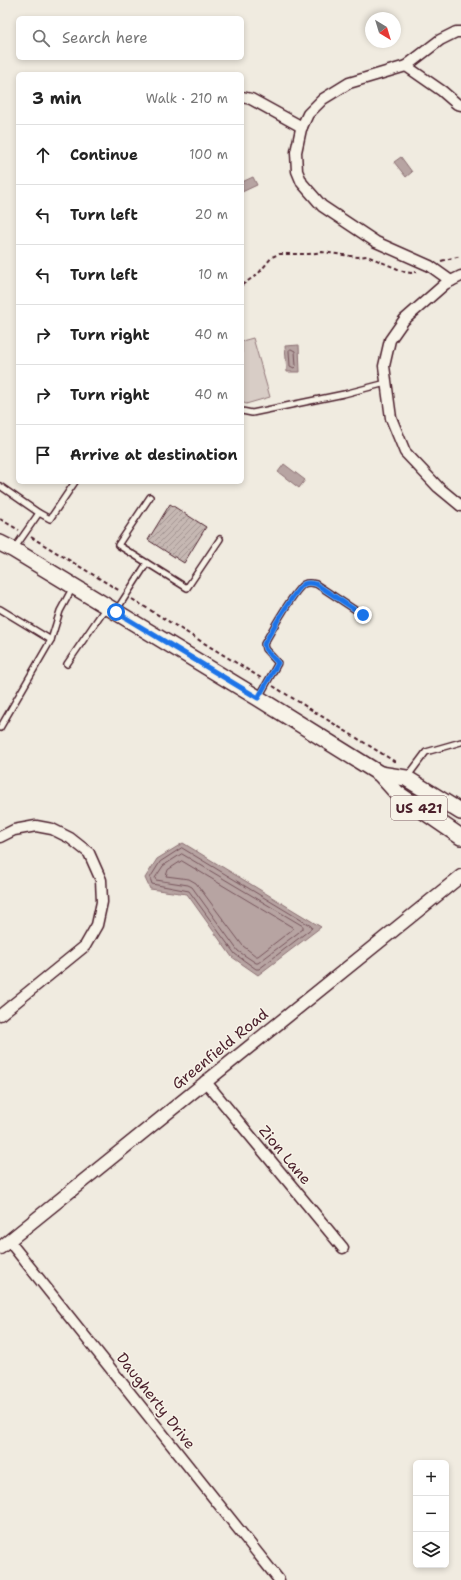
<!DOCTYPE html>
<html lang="en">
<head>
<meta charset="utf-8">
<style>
	body { margin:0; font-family:"Shantell Sans",sans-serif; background:#f2f2f2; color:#222 }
	.controls { position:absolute; right:12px; bottom:12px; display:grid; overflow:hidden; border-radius:6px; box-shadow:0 2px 6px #0003 }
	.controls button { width:36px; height:36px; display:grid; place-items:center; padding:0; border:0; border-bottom:1px solid #e0e0e0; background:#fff; color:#222; font:20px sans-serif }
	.compass { position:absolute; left:365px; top:12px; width:36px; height:36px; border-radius:50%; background:#fff; box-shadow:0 2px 6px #0003; rotate:142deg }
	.stop { position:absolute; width:12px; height:12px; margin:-9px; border:3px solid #1a73e8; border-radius:50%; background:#fff }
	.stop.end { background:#1a73e8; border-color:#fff; box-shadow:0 1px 4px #0008 }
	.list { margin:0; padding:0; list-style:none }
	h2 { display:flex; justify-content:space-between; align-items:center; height:52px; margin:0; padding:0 16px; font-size:17px }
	h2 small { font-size:13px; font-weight:400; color:#767676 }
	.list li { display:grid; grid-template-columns:26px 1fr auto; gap:12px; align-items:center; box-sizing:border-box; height:60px; padding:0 16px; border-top:1px solid #e0e0e0 }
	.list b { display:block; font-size:15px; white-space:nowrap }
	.list em { font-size:13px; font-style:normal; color:#767676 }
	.icon { flex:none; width:22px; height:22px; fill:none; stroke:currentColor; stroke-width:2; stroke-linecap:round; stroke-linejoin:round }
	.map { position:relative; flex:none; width:461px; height:1580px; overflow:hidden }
	.search { position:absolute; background:#fff; box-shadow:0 2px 6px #0003; left:16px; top:16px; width:228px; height:44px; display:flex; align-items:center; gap:10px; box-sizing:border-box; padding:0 14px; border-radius:6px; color:#767676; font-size:15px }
	.panel { position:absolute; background:#fff; box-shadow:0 2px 6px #0003; left:16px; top:72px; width:228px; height:412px; border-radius:6px }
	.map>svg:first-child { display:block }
	.pitch { fill:#d8cdc6; stroke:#917678 }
	.water { fill:#b7a4a2; stroke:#8b6f72 }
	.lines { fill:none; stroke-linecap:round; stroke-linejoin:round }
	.shore { stroke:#76545b; stroke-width:1 }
	.building { fill:url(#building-hatch); stroke:#4a1f2b }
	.service-casing { stroke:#4a1f2b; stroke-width:8 }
	.minor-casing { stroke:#4a1f2b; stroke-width:13 }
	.tertiary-casing { stroke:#4a1f2b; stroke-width:15 }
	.primary-casing { stroke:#4a1f2b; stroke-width:18 }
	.path { stroke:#4a1f2b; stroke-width:2; stroke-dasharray:4 3; stroke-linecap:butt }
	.service { stroke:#f7f3e8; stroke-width:5 }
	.minor { stroke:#f7f3e8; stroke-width:10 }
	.tertiary { stroke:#f7f3e8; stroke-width:12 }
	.primary { stroke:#f7f3e8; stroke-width:15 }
	.route { stroke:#1a73e8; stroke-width:5 }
	.labels { text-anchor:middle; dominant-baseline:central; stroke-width:3; stroke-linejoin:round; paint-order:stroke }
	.shield { fill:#f7f3e8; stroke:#7e5f64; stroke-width:1 }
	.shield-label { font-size:14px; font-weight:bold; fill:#4a1f2b }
	.street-label { font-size:15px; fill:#4a1f2b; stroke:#f7f3e8 }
</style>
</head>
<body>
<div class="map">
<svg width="461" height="1580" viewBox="0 0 461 1580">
	<defs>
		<pattern id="building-hatch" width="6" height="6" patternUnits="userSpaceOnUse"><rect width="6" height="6" fill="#c6b8b3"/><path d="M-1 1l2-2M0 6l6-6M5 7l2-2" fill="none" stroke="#a39592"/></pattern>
	</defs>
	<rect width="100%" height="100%" fill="#f0ebe0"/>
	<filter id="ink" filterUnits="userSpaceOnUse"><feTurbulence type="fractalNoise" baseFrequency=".025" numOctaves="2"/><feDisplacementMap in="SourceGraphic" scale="8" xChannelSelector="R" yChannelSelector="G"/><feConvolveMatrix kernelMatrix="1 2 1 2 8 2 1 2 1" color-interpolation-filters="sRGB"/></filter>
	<g filter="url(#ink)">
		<path class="pitch" d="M253,338L270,397L246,404L242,402V341Z"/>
		<g class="water">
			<path d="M401,157L412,172L406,177L394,162Z"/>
			<path d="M253,177L257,185L242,192V182Z"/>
			<path d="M299,345L300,372H287L285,346Z"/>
			<path d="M284,464L305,480L299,488L278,472Z"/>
			<path d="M183,843L321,927L258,975L232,957L187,894L150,889L145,878L157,859Z"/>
		</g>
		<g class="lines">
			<g class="shore">
				<path d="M291,349L295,351L296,366L294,368L290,366L289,351Z"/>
				<path d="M182,848L311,926L312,928L259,969H256L235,954L189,891L152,884L150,878L160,862Z"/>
				<path d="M182,854L303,926V929L258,963H256L238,951L192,887L188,885L156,880L155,878L163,866Z"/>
				<path d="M182,861L292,927L293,929L258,956H256L243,946L196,883L189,879L166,876L168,870Z"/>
			</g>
		</g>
		<path class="building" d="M170,504L206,527L184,563L148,540Z"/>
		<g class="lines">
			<defs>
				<g id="service">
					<path d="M242,411L252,413L344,394L386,383"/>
					<path d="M0,486L39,513"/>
					<path d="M14,549L39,513L50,519L75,482"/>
					<path d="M147,563L187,588L220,539"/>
					<path d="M0,609L51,640"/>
					<path d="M116,611L147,563L118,545L150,497"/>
					<path d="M67,664L106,607"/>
					<path d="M259,697L278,663L265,649L264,644C271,632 294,590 304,584C308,582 312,583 316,584L363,615"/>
					<path d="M0,728L51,640L60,611L73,587"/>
					<path d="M408,776L426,752L461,742"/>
				</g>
				<g id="minor">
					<path d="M406,66L442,91L457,104L461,105"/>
					<path d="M242,97L251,99L302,127"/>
					<path d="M461,276L445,284L404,320L390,340L384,366L391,418L405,452L438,487L461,506"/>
					<path d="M451,281L430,266L376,242L322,206L302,183L297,171L296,152L301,129L308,114L323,99L349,83L406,66L440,40L456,32H461"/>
					<path d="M0,837L14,830L36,826L52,829L70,838L89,853L101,880L102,902L97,925L85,946L0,1015"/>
					<path d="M205,1081L343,1248"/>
					<path d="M9,1241L279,1580"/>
				</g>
				<path id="tertiary" d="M0,1248L461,876"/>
				<g id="primary">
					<path d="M0,543L14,550L258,698L380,774L397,793L461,837"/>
					<path d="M380,774L406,778L461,812"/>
				</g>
			</defs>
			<use href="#service" class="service-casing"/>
			<use href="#minor" class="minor-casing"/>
			<use href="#tertiary" class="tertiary-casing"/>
			<use href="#primary" class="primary-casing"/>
			<g class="path">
				<path d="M441,261L461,256"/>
				<path d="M242,285L258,274L272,257L279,254H309L322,252L358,257L367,256L405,272L411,273L417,272"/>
				<path d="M0,519L19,530"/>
				<path d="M31,537L120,591"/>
				<path d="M132,599L261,678"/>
				<path d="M273,686L397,763"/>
			</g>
			<use href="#service" class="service"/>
			<use href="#minor" class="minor"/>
			<use href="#tertiary" class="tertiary"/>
			<use href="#primary" class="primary"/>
		</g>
	</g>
	<g class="lines" filter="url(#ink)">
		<path class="route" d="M116,612L258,698L278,663L265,649L264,644C271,632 294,590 304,584C308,582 311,583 316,584L363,615"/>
	</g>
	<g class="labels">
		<rect class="shield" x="391" y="796" width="56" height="24" rx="3"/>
		<g class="shield-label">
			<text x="419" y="808">US 421</text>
		</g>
		<g class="street-label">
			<text transform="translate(220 1049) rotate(-39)">Greenfield Road</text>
			<text transform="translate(285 1155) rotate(50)">Zion Lane</text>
			<text transform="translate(156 1401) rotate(52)">Daugherty Drive</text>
		</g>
	</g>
</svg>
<div class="controls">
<button>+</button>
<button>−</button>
<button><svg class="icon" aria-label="layers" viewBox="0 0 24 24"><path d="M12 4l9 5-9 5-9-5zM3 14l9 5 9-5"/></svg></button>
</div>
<svg class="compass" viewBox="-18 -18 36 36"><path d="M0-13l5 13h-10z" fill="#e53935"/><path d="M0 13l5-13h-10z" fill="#767676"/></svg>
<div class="stop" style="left:116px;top:612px"></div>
<div class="stop end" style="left:363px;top:615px"></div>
<div class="search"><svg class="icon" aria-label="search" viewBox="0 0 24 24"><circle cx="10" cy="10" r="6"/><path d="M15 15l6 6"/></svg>Search here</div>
<section class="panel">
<h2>3 min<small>Walk · 210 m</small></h2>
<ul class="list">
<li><svg class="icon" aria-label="ahead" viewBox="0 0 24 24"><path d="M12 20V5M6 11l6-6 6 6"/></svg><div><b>Continue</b></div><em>100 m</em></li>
<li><svg class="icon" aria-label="left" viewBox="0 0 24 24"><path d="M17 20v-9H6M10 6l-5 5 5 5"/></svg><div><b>Turn left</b></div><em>20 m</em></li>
<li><svg class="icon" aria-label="left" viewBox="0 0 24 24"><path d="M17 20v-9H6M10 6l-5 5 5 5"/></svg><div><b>Turn left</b></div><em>10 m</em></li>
<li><svg class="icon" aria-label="right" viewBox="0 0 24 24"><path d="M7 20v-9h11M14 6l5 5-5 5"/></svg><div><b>Turn right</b></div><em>40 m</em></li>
<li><svg class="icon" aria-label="right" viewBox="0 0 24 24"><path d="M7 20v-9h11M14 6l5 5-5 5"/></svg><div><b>Turn right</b></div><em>40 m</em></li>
<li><svg class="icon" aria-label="arrive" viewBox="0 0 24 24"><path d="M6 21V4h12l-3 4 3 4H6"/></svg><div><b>Arrive at destination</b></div></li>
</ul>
</section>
</div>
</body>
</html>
